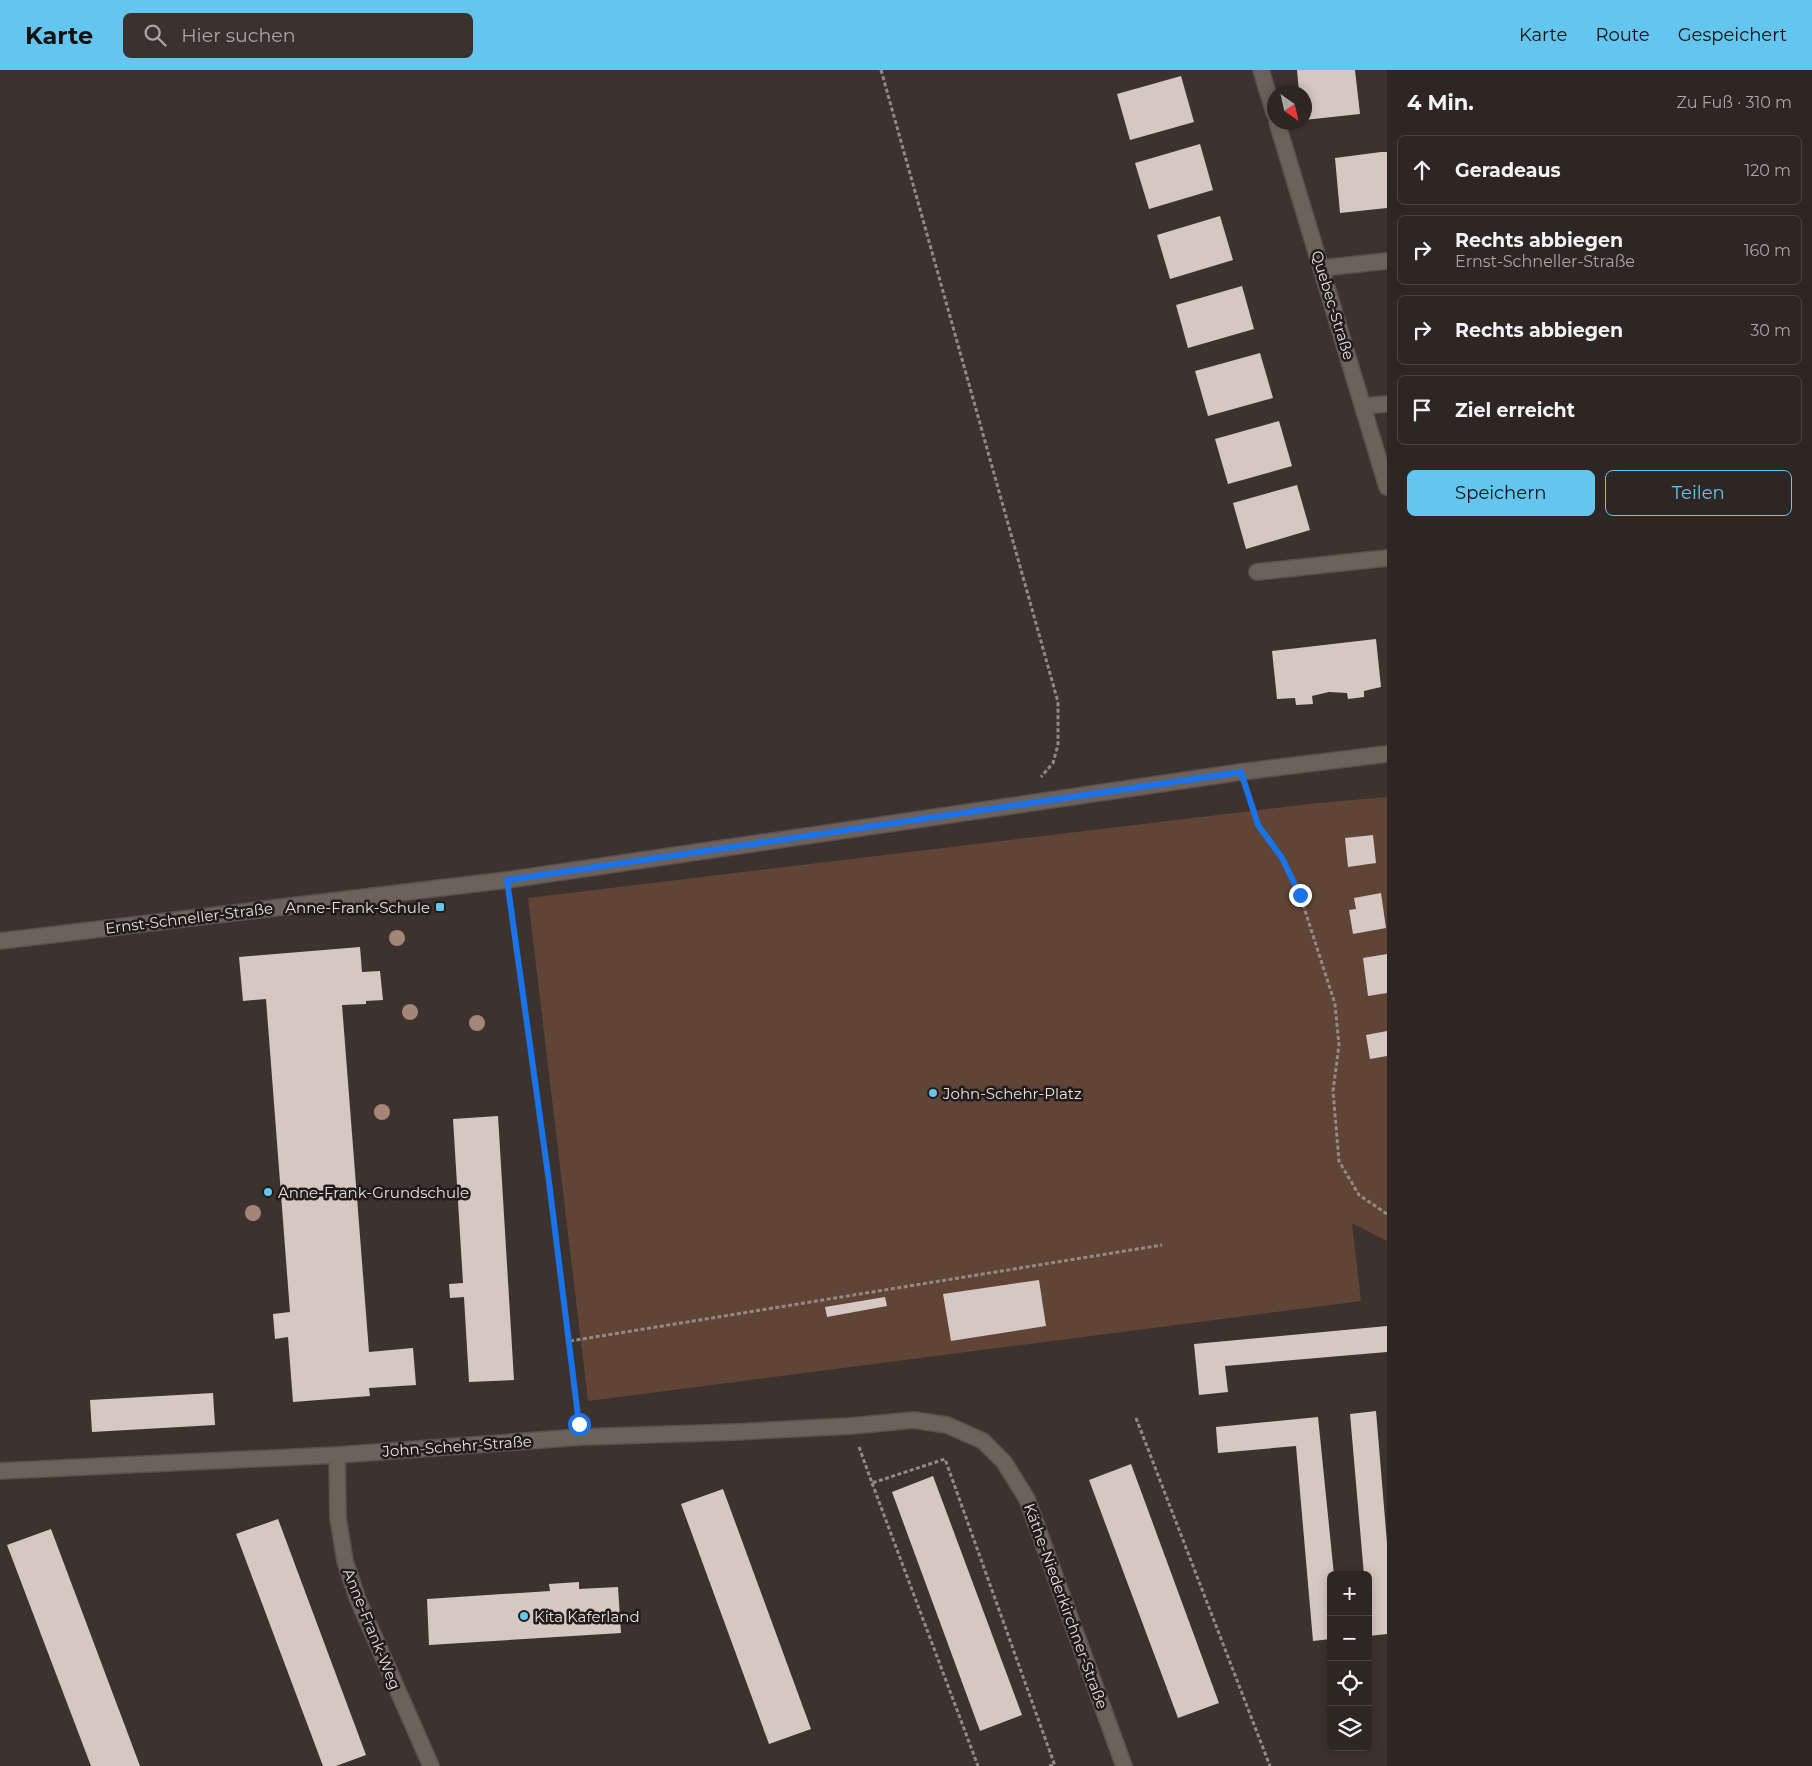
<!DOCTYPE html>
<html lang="de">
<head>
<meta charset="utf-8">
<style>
	body { margin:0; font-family:Montserrat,sans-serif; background:#3a322f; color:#f1f3f6 }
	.controls { position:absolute; right:15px; bottom:15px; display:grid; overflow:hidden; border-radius:8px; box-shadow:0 2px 12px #0003 }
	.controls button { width:45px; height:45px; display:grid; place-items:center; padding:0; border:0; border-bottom:1px solid #494340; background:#2e2622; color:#f1f3f6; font:25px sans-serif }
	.compass { position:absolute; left:1267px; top:15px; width:45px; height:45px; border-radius:50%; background:#2e2622; box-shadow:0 2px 12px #0003; rotate:146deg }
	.stop { position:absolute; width:15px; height:15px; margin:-11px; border:4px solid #1a73e8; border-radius:50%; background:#fff }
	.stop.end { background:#1a73e8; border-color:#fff; box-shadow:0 1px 5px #0008 }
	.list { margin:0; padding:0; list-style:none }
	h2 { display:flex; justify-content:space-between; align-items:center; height:65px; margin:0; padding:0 20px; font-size:21px }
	h2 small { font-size:16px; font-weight:400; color:#a7a5a5 }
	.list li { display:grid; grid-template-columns:32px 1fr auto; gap:15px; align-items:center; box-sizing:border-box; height:70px; margin:0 10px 10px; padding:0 10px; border:1px solid #494340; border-radius:8px }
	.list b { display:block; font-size:19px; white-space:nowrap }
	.list p { margin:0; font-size:16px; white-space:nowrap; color:#a7a5a5 }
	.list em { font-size:16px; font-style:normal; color:#a7a5a5 }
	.actions { display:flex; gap:10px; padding:15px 20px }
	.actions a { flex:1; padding:11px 0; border:1px solid #64c5ee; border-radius:8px; text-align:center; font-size:18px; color:#64c5ee }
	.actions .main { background:#64c5ee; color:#111 }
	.icon { flex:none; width:28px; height:28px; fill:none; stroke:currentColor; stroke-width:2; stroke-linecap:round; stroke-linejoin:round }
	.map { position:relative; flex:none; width:1387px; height:1696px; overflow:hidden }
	header { display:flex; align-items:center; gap:30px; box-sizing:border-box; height:70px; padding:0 25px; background:#64c5ee; color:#111 }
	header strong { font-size:24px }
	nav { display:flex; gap:28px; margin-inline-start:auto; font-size:18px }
	.search { width:350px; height:45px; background:#3a322f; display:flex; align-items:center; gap:12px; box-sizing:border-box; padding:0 18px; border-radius:8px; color:#a7a5a5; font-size:19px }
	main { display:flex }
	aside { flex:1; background:#2e2622 }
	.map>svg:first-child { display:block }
	.green { fill:#604436 }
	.building { fill:#d5c8c2 }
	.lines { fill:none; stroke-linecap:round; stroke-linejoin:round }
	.street-casing { stroke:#5a524e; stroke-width:18 }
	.path { stroke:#928a86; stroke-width:3; stroke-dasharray:4 2.5; stroke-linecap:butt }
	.street { stroke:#6d615c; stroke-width:15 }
	.tree { fill:#a38677 }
	.route { stroke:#1a73e8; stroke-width:6 }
	.poi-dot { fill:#64c5ee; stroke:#211c1a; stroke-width:2 }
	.labels { text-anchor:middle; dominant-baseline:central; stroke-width:5; stroke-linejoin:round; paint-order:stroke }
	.street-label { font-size:15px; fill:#e6e0dd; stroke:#211c1a }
	.poi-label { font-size:15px; fill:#e6e0dd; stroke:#211c1a; text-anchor:start }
</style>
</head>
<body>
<header>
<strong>Karte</strong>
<div class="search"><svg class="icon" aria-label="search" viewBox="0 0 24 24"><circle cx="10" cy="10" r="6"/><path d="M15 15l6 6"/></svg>Hier suchen</div>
<nav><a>Karte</a><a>Route</a><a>Gespeichert</a></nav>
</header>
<main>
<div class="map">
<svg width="1387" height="1696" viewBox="0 0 1387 1696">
	<rect width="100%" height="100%" fill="#3d332e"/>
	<path class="green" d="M1387,727V1171L1352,1153L1361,1231L588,1331L528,828L1318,733Z"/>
	<g class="building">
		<path d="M1297,0H1355L1360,44L1304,50V22H1299Z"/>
		<path d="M1181,6L1194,52L1130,70L1117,24Z"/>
		<path d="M1200,74L1213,120L1149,139L1135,93Z"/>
		<path d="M1381,82H1387V138L1340,143L1335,88Z"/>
		<path d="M1220,146L1233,190L1170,209L1157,165Z"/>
		<path d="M1242,216L1254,259L1188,278L1176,235Z"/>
		<path d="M1260,283L1273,328L1208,346L1195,301Z"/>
		<path d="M1279,351L1292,396L1228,414L1215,369Z"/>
		<path d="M1297,415L1310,460L1246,479L1233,433Z"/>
		<path d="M1376,569L1381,617L1364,621V627L1348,629L1347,623L1329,622L1312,626L1313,634L1296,635L1295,628L1277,629L1272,581Z"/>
		<path d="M1373,765L1376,793L1348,797L1345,768Z"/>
		<path d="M1381,823L1386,858L1353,864L1349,840L1356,839L1354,828Z"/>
		<path d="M360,877L362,902L380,901L383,930L366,931V934L342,935L369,1282L413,1278L416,1315L369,1318L370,1326L293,1332L288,1267L275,1269L273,1244L290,1242L266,929L243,931L239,887Z"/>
		<path d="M1387,884V923L1368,926L1363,888Z"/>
		<path d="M1387,961V986L1370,989L1366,965Z"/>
		<path d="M498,1046L514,1310L469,1312L464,1227L450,1228L449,1214L463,1213L453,1049Z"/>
		<path d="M1039,1210L1046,1256L951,1271L943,1224Z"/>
		<path d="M885,1227L887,1236L827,1247L825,1237Z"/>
		<path d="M1387,1256V1282L1225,1296L1228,1322L1199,1325L1194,1274Z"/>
		<path d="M213,1323L215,1355L92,1362L90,1330Z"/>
		<path d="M1376,1341L1387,1473V1564L1369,1566L1368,1505H1364L1350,1344Z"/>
		<path d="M1318,1347L1334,1505H1331V1569L1313,1571L1296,1376L1218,1383L1216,1357Z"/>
		<path d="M1131,1394L1219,1633L1178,1648L1089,1410Z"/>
		<path d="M933,1406L1022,1645L980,1661L892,1422Z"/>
		<path d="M723,1419L811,1659L769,1674L681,1434Z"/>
		<path d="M278,1449L366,1685L336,1696H323L236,1464Z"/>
		<path d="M51,1459L140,1696H91L7,1475Z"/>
		<path d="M579,1512V1519L618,1517L621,1563L429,1575L427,1529L550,1521L549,1514Z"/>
	</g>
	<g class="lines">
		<defs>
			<g id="street">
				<path d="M1261,0L1274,43"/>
				<path d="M1277,52L1387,417"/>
				<path d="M1322,198L1387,191"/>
				<path d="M1363,336L1387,334"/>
				<path d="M1257,502L1387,488"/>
				<path d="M0,871L507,810L1241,702L1387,684"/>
				<path d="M337,1385L338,1448L345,1491L358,1530L431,1696"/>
				<path d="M0,1401L337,1385L581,1367L735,1362L851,1356L914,1350L947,1355L983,1371L1004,1392L1027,1429L1124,1696"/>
			</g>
		</defs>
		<use href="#street" class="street-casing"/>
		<g class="path">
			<path d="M881,0L1058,632V675L1053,693L1041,707"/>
			<path d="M1248,725L1258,755L1282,788L1300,825L1335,934L1339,975L1333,1021L1339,1091L1359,1125L1387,1144"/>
			<path d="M510,832L549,1112L578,1344"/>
			<path d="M570,1271L1162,1175"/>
			<path d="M1136,1348L1270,1696"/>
			<path d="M859,1377L872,1413L945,1389L1055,1696"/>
			<path d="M872,1413L978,1696"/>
			<path d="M1049,1696L1054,1695"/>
		</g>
		<use href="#street" class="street"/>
	</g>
	<g class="tree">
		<circle cx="397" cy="868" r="8"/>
		<circle cx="410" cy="942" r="8"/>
		<circle cx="477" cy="953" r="8"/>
		<circle cx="382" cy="1042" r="8"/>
		<circle cx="253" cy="1143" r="8"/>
	</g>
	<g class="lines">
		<path class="route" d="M579,1354L549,1112L507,810L1241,702L1258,755L1282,788L1300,825"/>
	</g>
	<g class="poi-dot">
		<rect x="435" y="832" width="10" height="10" rx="2.5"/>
		<circle cx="933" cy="1023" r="5"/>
		<circle cx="268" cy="1122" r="5"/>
		<circle cx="524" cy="1546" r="5"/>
	</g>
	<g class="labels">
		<g class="street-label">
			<text transform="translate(1333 235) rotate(73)">Quebec-Straße</text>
			<text transform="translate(189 848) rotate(-7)">Ernst-Schneller-Straße</text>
			<text transform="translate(457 1376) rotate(-4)">John-Schehr-Straße</text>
			<text transform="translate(1066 1536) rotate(70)">Käthe-Niederkirchner-Straße</text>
			<text transform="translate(372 1559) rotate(68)">Anne-Frank-Weg</text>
		</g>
		<g class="poi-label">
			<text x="430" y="837" text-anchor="end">Anne-Frank-Schule</text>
			<text x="943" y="1023">John-Schehr-Platz</text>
			<text x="278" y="1122">Anne-Frank-Grundschule</text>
			<text x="534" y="1546">Kita Kaferland</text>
		</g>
	</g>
</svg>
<div class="controls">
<button>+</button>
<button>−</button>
<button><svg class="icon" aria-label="locate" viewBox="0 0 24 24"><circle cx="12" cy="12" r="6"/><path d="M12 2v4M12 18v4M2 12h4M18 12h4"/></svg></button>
<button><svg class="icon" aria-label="layers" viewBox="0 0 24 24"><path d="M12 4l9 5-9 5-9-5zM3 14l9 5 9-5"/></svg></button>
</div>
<svg class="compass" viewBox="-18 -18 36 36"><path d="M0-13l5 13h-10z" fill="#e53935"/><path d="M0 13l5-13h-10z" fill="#a7a5a5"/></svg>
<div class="stop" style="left:579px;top:1354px"></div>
<div class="stop end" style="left:1300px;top:825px"></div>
</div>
<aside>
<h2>4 Min.<small>Zu Fuß · 310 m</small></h2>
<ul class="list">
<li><svg class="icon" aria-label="ahead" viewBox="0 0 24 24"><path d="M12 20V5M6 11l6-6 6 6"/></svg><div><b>Geradeaus</b></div><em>120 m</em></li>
<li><svg class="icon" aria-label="right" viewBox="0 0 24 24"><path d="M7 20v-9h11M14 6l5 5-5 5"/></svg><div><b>Rechts abbiegen</b><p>Ernst-Schneller-Straße</p></div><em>160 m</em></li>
<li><svg class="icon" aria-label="right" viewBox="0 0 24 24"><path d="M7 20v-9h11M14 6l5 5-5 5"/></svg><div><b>Rechts abbiegen</b></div><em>30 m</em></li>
<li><svg class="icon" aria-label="arrive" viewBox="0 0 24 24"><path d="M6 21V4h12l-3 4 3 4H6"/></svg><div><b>Ziel erreicht</b></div></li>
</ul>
<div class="actions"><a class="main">Speichern</a><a>Teilen</a></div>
</aside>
</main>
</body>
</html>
